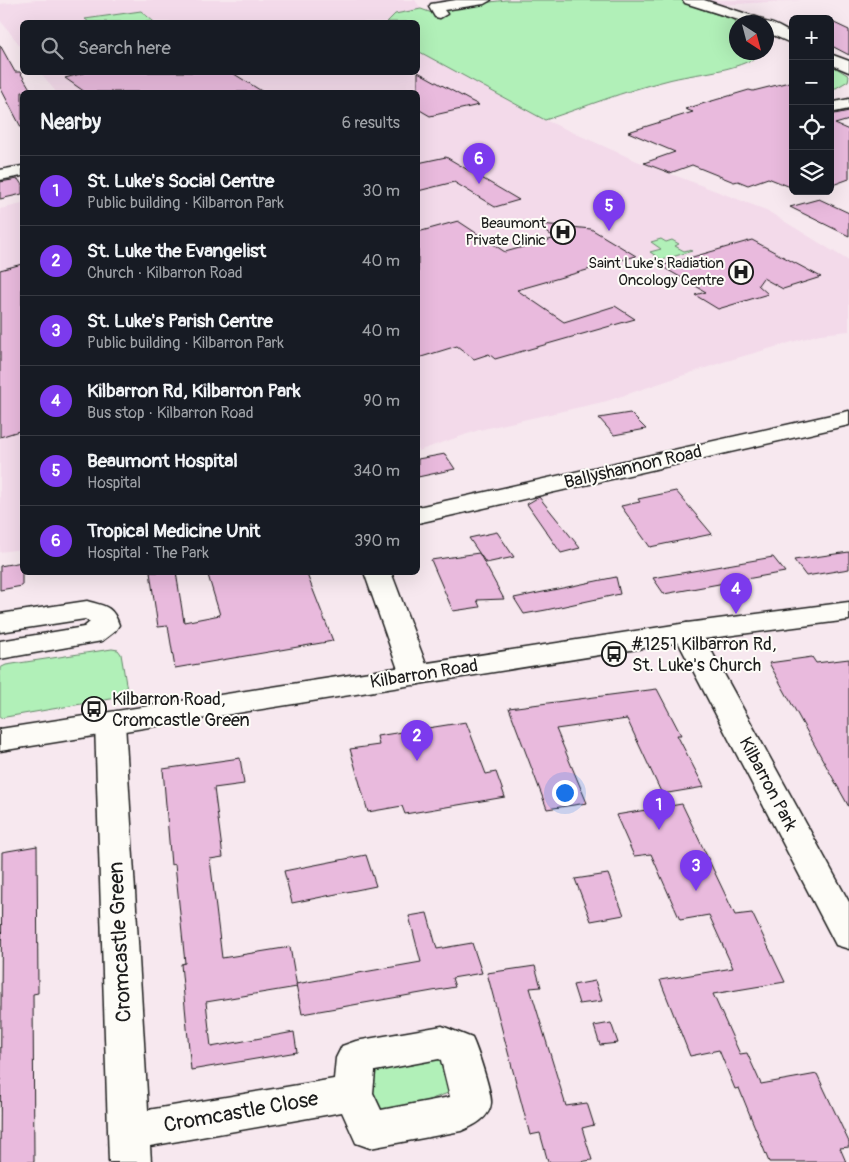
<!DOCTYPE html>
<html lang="en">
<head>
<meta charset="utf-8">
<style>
	body { margin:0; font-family:Pangolin,sans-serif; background:#20242c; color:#f1f3f6 }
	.controls { position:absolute; right:15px; top:15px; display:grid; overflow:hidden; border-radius:8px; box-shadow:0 5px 20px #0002 }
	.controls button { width:45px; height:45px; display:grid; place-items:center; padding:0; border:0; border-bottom:1px solid #363941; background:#171b24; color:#f1f3f6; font:25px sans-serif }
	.compass { position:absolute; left:729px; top:15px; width:45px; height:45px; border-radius:50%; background:#171b24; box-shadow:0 5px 20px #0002; rotate:144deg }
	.you { position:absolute; left:564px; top:792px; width:18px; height:18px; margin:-12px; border:4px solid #fff; border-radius:50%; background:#1a73e8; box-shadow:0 0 0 8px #1a73e833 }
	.badge { display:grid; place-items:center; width:32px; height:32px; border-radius:50%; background:#7c3aed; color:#fff; font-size:16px; font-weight:700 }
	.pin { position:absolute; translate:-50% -41px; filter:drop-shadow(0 1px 2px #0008) }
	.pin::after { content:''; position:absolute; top:26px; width:18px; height:15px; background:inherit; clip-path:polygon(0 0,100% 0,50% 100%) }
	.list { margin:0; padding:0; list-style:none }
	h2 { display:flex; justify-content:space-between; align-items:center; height:65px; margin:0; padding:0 20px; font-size:21px }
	h2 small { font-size:16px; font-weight:400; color:#9ea1a6 }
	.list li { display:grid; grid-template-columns:32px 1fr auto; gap:15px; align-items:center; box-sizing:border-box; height:70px; padding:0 20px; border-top:1px solid #363941 }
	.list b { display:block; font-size:19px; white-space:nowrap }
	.list p { margin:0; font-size:16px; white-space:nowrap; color:#9ea1a6 }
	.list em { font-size:16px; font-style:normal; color:#9ea1a6 }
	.icon { flex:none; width:28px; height:28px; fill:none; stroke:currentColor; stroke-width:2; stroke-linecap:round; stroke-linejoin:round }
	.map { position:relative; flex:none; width:849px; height:1162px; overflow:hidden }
	.search { position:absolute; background:#171b24; box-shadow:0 5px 20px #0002; left:20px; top:20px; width:400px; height:55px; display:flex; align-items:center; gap:12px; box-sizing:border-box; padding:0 18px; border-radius:8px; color:#9ea1a6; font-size:19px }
	.panel { position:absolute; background:#171b24; box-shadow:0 5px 20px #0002; left:20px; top:90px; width:400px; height:485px; border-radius:8px }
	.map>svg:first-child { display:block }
	.built { fill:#f3daea }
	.green { fill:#b1f0b8; stroke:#66866a }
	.building { fill:#e9badd; stroke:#1c1c1c }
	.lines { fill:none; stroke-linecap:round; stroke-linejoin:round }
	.minor-casing { stroke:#1c1c1c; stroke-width:3 }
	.tertiary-casing { stroke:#1c1c1c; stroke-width:3 }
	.minor { fill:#fdfcf7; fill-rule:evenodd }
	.tertiary { fill:#fdfcf7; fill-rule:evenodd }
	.labels { text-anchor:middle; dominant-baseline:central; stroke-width:4; stroke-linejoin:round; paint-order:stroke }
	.far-poi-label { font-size:15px; fill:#1c1c1c; stroke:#fdfcf7; text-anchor:end }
	.street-label { font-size:18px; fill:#1c1c1c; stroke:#fdfcf7 }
	.poi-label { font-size:18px; fill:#1c1c1c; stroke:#fdfcf7; text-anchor:start }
	.near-street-label { font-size:21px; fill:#1c1c1c; stroke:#fdfcf7 }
</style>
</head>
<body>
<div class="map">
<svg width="849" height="1162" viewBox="0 0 849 1162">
	<rect width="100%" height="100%" fill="#f7e8ef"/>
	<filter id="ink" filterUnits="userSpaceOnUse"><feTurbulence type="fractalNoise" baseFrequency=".02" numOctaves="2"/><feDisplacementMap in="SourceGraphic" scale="10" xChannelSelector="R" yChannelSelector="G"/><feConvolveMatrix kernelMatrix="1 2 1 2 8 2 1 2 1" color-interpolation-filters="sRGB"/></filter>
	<g filter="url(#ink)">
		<g class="built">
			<path d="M36,0H415L421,9L395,14L386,22H22V48L0,20V4Z"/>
			<path d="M703,0H802L721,5Z"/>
			<path d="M418,51L545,120L637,161L766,210L849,261V331L820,334L723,362L607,401L479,430L418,451V92H56L41,73L418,72Z"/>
			<path d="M22,204V549L0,552V209Z"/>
		</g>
		<g class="green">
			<path d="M505,0H682L701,9L741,22H736V52L763,53C735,73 697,72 665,81C624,91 585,107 545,120L418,51V22H387L395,14L421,9L432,13L454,7Z"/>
			<path d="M141,11L154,22H89L85,19Z"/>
			<path d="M830,64L849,76L848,81L836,88H830Z"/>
			<path d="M661,239L666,242L672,240L679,244L675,246L684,251L688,250L692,251L662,260L650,252L661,249L651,242Z"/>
			<path d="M112,649L118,650L121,654L128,696L0,718V668L6,665Z"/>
			<path d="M441,1055L451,1092L415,1105L365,1113L357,1065Z"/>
		</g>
		<g class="building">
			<path d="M830,21L849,30V55L830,45Z"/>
			<path d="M0,45L15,72H20L32,92H22V129L0,87Z"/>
			<path d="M87,72H231L263,92H85L65,78Z"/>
			<path d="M418,72L469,100L479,105L430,116L418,109Z"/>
			<path d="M793,81V188L768,178L748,185L738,181L734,182L692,165L670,173L644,163L675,152L628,132L693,112L685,109L749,90L753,91Z"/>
			<path d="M849,111V120L835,124L849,130V179L830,186V115Z"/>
			<path d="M446,157L519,200L495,207L454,182L418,191V163Z"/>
			<path d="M18,179L22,185V194L0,199V182Z"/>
			<path d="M819,199L849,213V236L790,207Z"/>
			<path d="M458,221L505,252L556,238L531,223L591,229L636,256L517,290L564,322L615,306L635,319L495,359L489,354L474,359L457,346L418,358V232Z"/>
			<path d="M752,240L821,277L783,289L763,278L758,285L768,294L718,309L695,295L706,292L661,266Z"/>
			<path d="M22,264V430L0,437V270Z"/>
			<path d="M630,413L646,429L614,435L599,418Z"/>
			<path d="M445,454L455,469L418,477V459Z"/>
			<path d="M676,491L712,534L650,547L621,506L640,502L638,499Z"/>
			<path d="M539,497L580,548L561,553L527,504Z"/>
			<path d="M497,532L514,557L486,563L469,538Z"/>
			<path d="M849,552V569L806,576L794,560Z"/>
			<path d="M479,553L504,599L477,600L480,607L453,611L431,560Z"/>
			<path d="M773,557L785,572L664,594L653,578Z"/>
			<path d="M22,562V586L0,590V566Z"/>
			<path d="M150,572H176L184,622L220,615L208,575L223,572H306L333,641L175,668L168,626L158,627Z"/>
			<path d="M616,577L620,594L546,610L524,614L514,598Z"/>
			<path d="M812,657L816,663L849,659V807L769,663Z"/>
			<path d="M657,689L681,735H677L704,787L662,794L627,719L556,729L587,803L547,809L509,708Z"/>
			<path d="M466,722L486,774L496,772L505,797L405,814L402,806L368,812L350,749L379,745L377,736Z"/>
			<path d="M240,758L244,784L214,788L223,857L210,859L222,958L290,947L297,987L206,1002L211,1047L294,1032L297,1052L191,1070L181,964L185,963L175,864L171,865L163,769Z"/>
			<path d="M682,804L735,915L752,913L785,982L713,994L740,1054L747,1053L761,1084L817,1074L849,1142V1147L840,1148L846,1162H769L739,1088L735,1089L719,1050L690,1056L660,980L733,968L709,915L680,920L651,854L634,856L616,815Z"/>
			<path d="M37,846L38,993L33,994L34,1162H0L2,852Z"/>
			<path d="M366,855L376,886L292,903L284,871Z"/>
			<path d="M608,874L624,915L591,921L575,879Z"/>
			<path d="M427,913L437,949L472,943L482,973L452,978L455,987L302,1014L296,984L421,962L409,916Z"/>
			<path d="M535,966L541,987L530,988L566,1106L587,1103L594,1125L582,1128L592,1160L579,1162H548L540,1133L530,1135L487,973Z"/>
			<path d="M595,981L602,1001L579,1004L573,985Z"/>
			<path d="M611,1023L618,1043L600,1045L594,1026Z"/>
		</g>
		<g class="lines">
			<defs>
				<g id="minor">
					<path d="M456,0H491L484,4L444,10L447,14L440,18L435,17L429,7L431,4Z"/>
					<path d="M683,0H704L762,19L764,22C774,22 784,30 793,34V44L766,32V22H745L685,3Z"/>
					<path d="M830,54L849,61V72L830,64Z"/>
					<path d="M849,99V109L830,113V103Z"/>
					<path d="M22,166V176L0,180V170Z"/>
					<path d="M849,411V425L418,523V507Z"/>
					<path d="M364,572H391L430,675L426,682L415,685L404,682L400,675Z"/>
					<path d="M87,601C105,606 113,606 119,625L115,631L102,641L0,659V641L84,627L90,622L85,619L0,632V614Z"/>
					<path d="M687,623L697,626L701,632L849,902V949L836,945L673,632L677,626Z"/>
					<path d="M110,713L121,716L125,723L148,1110L334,1079L336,1058L342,1046L356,1041L442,1026L472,1038C477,1048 492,1093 491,1103C490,1118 473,1126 461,1131L370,1148L356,1143L342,1112L150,1146L151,1162H109L95,723L99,716ZM439,1059L441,1060L450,1097L381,1110L373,1093L375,1071Z"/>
				</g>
				<path id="tertiary" d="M849,602V620L687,641L0,751V729L687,623Z"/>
			</defs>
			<use href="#minor" class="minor-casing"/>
			<use href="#tertiary" class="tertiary-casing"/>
			<use href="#minor" class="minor"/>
			<use href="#tertiary" class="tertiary"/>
		</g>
	</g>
	<defs>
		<symbol id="hospital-ring" viewBox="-11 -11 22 22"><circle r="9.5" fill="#fdfcf7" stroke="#1c1c1c" stroke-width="1.5"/><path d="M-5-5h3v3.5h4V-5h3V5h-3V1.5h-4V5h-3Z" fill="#1c1c1c"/></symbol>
		<symbol id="bus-ring" viewBox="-11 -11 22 22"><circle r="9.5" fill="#fdfcf7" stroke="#1c1c1c" stroke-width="1.5"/><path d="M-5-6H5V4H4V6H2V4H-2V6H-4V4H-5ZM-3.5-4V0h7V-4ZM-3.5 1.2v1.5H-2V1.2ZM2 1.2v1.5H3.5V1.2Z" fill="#1c1c1c"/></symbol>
	</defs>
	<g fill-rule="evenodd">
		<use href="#hospital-ring" x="549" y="218" width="28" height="28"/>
		<use href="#hospital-ring" x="727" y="258" width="28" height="28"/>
		<use href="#bus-ring" x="600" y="640" width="28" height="28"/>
		<use href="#bus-ring" x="80" y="695" width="28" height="28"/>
	</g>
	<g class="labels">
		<g class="far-poi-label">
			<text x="546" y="223">Beaumont<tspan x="546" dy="17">Private Clinic</tspan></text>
			<text x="724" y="263">Saint Luke's Radiation<tspan x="724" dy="17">Oncology Centre</tspan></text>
		</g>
		<g class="street-label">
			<text transform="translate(633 467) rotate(-13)">Ballyshannon Road</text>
			<text transform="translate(424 674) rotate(-9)">Kilbarron Road</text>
			<text transform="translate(768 784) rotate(62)">Kilbarron Park</text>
		</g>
		<g class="poi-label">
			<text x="632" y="644">#1251 Kilbarron Rd,<tspan x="632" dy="21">St. Luke's Church</tspan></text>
			<text x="112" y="699">Kilbarron Road,<tspan x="112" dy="21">Cromcastle Green</tspan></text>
		</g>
		<g class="near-street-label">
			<text transform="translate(120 942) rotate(-93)">Cromcastle Green</text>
			<text transform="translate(241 1112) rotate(-10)">Cromcastle Close</text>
		</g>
	</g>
</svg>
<div class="controls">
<button>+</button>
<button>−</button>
<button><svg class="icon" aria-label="locate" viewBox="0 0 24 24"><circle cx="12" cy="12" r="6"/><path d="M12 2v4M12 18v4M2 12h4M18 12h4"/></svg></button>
<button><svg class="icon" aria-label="layers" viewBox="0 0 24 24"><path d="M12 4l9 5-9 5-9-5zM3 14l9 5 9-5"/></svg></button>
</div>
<svg class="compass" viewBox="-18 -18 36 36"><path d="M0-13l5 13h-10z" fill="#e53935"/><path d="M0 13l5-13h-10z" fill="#9ea1a6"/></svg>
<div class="you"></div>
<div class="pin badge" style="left:659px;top:830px">1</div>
<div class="pin badge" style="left:417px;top:761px">2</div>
<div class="pin badge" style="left:696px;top:891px">3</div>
<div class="pin badge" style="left:736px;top:614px">4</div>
<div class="pin badge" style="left:609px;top:231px">5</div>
<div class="pin badge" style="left:479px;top:184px">6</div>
<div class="search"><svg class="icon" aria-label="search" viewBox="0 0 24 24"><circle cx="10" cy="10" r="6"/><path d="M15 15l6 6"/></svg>Search here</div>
<section class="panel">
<h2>Nearby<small>6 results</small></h2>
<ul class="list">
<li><span class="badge">1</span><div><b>St. Luke's Social Centre</b><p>Public building · Kilbarron Park</p></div><em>30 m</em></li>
<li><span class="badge">2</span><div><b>St. Luke the Evangelist</b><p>Church · Kilbarron Road</p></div><em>40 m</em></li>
<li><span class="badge">3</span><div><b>St. Luke's Parish Centre</b><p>Public building · Kilbarron Park</p></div><em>40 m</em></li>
<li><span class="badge">4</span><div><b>Kilbarron Rd, Kilbarron Park</b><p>Bus stop · Kilbarron Road</p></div><em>90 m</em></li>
<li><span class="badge">5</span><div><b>Beaumont Hospital</b><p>Hospital</p></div><em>340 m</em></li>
<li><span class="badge">6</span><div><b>Tropical Medicine Unit</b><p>Hospital · The Park</p></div><em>390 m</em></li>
</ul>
</section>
</div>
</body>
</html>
